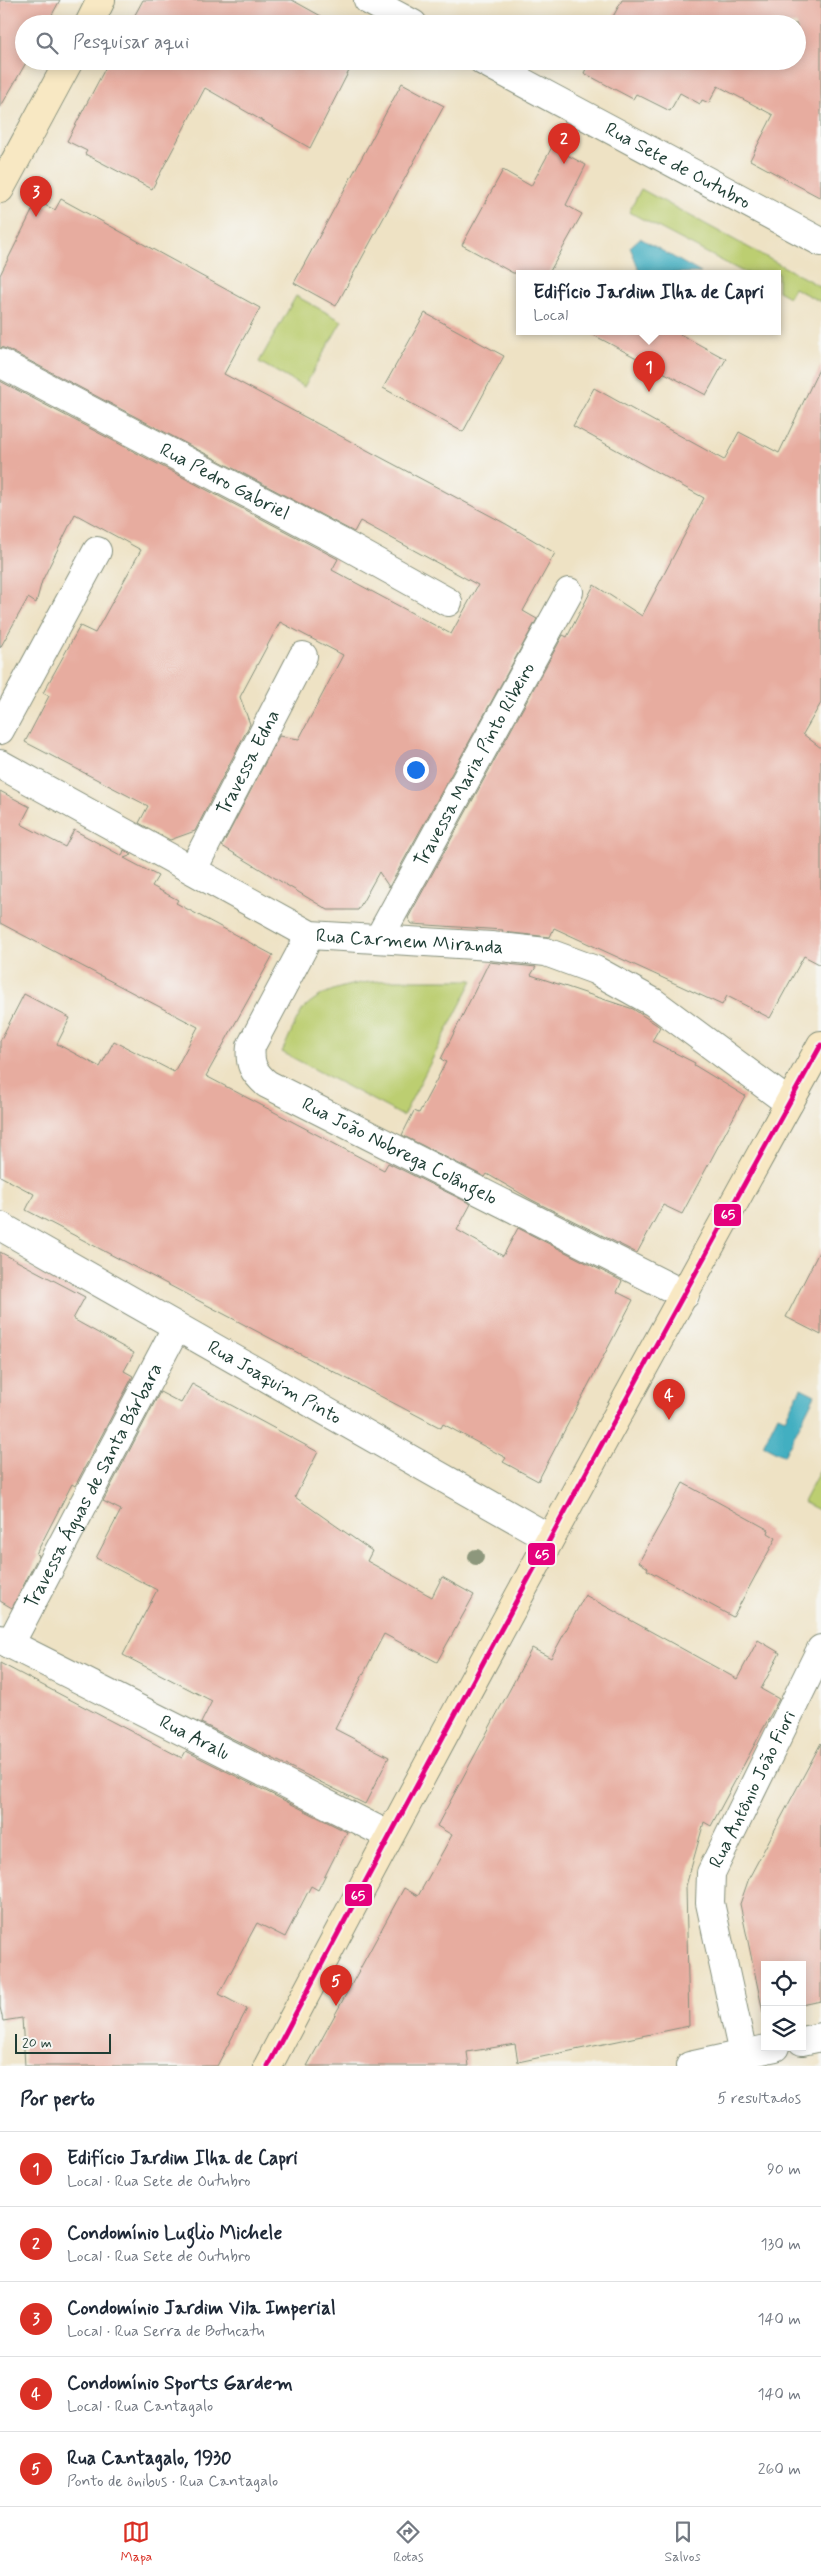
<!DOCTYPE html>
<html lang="pt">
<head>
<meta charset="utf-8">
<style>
	body { margin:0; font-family:Mynerve,sans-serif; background:#f6f6f7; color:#1f2937 }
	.controls { position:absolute; right:15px; bottom:15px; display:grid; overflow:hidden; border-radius:0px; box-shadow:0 2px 12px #0003 }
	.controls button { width:45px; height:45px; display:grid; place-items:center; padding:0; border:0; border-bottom:1px solid #e0e1e3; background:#fff; color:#1f2937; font:25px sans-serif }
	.scale { position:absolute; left:15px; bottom:12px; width:96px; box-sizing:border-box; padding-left:5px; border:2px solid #1f3d34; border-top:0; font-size:14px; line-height:18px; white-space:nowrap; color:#1f3d34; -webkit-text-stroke:4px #f6f6f2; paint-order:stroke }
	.you { position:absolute; left:415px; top:769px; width:18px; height:18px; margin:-12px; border:4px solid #fff; border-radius:50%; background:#1a73e8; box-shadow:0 0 0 8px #1a73e833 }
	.badge { display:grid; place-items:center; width:32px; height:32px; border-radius:50%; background:#d93025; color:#fff; font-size:16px; font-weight:700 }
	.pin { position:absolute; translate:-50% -41px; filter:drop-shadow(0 1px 2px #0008) }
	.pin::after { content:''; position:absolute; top:26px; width:18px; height:15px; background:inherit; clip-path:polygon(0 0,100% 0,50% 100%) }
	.popup { position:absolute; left:516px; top:270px; width:265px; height:65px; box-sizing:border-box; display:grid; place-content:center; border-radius:0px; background:#fff; filter:drop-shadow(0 1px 4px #0005); font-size:16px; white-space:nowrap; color:#747a83 }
	.popup b { font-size:19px; color:#1f2937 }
	.popup::after { content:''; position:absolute; left:50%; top:100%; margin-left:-10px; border:10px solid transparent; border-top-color:#fff }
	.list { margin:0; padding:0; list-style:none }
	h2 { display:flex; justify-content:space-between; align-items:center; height:65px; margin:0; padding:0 20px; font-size:21px }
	h2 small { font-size:16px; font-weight:400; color:#747a83 }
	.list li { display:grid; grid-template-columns:32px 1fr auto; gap:15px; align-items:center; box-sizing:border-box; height:75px; padding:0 20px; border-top:1px solid #e0e1e3 }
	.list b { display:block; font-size:19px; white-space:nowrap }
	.list p { margin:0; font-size:16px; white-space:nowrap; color:#747a83 }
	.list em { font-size:16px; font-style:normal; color:#747a83 }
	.icon { flex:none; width:28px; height:28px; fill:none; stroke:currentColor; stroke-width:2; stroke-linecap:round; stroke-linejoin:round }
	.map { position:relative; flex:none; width:821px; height:2066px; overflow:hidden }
	.search { position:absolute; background:#fff; box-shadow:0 2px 12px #0003; left:15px; right:15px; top:15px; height:55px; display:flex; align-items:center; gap:12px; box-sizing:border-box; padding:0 18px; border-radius:28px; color:#747a83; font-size:19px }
	.sheet { height:440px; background:#fff }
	nav { display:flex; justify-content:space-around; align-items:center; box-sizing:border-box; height:70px; border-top:1px solid #e0e1e3; background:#fff; font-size:14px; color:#747a83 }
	nav a { display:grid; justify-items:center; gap:2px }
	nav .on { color:#d93025 }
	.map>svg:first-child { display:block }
	.green { fill:#bcce71; stroke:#6e8652 }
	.water { fill:#43afc1; stroke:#31767a }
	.building { fill:#e7ac9f }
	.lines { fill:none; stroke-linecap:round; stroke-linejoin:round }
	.street-casing { stroke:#86907c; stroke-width:30 }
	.secondary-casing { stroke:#86907c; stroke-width:30 }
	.street { stroke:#fff; stroke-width:28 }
	.secondary { stroke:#f8e8c3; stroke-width:28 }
	.bus-1-casing { stroke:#f6f6f2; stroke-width:9 }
	.bus-1 { stroke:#e5007d; stroke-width:5 }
	.tree { fill:#8d977b }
	.labels { text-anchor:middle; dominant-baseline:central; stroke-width:4; stroke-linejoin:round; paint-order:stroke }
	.street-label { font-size:19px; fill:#1f3d34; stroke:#f6f6f2 }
	.line-badge { stroke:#f6f6f2; stroke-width:2 }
	.badge-label { font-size:14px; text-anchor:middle; font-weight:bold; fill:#fff }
</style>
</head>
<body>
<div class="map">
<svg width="821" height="2066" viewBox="0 0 821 2066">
	<rect width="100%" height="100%" fill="#f6f6f2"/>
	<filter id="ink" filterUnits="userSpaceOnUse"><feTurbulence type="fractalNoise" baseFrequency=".02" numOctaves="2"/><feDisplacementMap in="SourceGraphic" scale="10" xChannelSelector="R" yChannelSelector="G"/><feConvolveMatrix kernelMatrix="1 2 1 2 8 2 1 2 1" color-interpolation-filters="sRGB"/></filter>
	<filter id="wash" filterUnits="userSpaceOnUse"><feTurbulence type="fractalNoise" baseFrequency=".0096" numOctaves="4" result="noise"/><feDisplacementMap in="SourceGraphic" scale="20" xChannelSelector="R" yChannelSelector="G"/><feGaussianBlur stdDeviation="1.12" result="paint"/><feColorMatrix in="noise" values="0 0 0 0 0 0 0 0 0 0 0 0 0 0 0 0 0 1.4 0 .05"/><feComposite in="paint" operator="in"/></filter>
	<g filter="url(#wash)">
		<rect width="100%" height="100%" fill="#eee2c4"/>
		<g class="green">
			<path d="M641,189L821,287V302L794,288L789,297L778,291V273H745L629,212Z"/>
			<path d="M296,296L342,321L304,387L259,362Z"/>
			<path d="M393,980H473L403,1116L282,1052C288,1040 297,1016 305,1007C328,985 364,982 393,980Z"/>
			<path d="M821,1468V1511L803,1502Z"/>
		</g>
		<g class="water">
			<path d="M640,238L701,273H640L630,247Z"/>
			<path d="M801,1388L815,1395L784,1456L763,1445L778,1415L785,1418Z"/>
		</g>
		<g id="blocks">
			<g class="building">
				<path d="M0,0H60L47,24H24V61H27L0,108Z"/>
				<path d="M143,0H292L330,21L328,24H130Z"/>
				<path d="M622,0H821V198L750,160L773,115L718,86L709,103L702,100L700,104L680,93L670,111L636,94L633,99L584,73L590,61H797V24H609Z"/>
				<path d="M109,61H354L310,148L205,88L152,189L85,154L87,151L67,141Z"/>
				<path d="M402,83L444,106L336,306L294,283Z"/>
				<path d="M552,147L586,165L566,205L582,214L549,273H513L462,245L503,170L531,186Z"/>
				<path d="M61,199L260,308L224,374L506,524L555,553L523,611L537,619L389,887L379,872L358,910H328L222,846L279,736L299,739L343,655L280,622L240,697L250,724L195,831L170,840L139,823L148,806L25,742L49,696L43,693L80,626L95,633L141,550L75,514L42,581L36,603L28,598L0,648V381L338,559L332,570L451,634L478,585L360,521L354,532L7,349L0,347V275L37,201L55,210Z"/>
				<path d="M425,313L504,356L463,432L383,388Z"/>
				<path d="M586,331H674L726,359L706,395Z"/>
				<path d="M821,365V703L803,734L821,748V965L804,956L770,1018L727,996L722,1005L554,928L550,937L502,932L503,930L412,924L408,918L563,635L567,637L594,585L642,616L704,498L573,426L594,388L724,460L739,432L779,453Z"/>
				<path d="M0,791L30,807L21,824L65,847L74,830L122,856L124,850L132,855L124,858L158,876L152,886L178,900L176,903L273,955L206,1076L384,1170L388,1163L471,1204L457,1230L503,1256L518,1228L622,1281L617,1292L633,1300L538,1481L503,1462L506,1458L443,1424L441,1428L26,1210L34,1194L0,1176V1041L24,994L70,1018L57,1044L100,1067L114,1041L174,1072L198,1027L0,923Z"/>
				<path d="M489,962L536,967L531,975L633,1009L660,1027L652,1041L695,1063L694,1065L745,1096L682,1214L663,1205L637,1253L532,1200L487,1174L485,1177L402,1135L414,1111L419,1113L446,1062L441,1059Z"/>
				<path d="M821,1248V1335L786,1317Z"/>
				<path d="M0,1252L85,1297L73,1319L134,1353L124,1371L133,1376L75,1486L72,1484L36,1554L39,1555L12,1608L0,1601Z"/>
				<path d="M192,1384L318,1452L295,1497L372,1551L367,1561L432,1597L442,1577L474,1595L437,1662L384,1634L335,1729L389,1757L365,1804L201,1723L212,1701L123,1655L157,1590L96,1558L121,1510L103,1501L160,1392L181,1403Z"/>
				<path d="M683,1483L769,1530L768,1533L776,1538L733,1617L647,1570L648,1568L639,1562Z"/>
				<path d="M585,1595L737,1679L758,1640L780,1653L761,1689L779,1699L711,1826L704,1822L686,1886L689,2026L518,2062L515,2044L467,2052L469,2066H307L404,1888L418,1896L452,1835L437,1826L532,1648L551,1658Z"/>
				<path d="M0,1663L182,1758L186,1751L347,1832L318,1890L311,1886L285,1937L257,1923L219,1994L247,2009L217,2066H25L22,2018L3,2021L0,2007Z"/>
				<path d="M821,1743V2001L802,2005V1965H765L763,2012L740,1904L749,1878Z"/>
			</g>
		</g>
	</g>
	<g filter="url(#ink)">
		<use href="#blocks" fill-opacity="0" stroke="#86907c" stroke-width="1"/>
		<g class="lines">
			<defs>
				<g id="street">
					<path d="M368,0L413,24"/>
					<path id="s1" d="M483,61L821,242"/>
					<path id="s2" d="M0,363L342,543L448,602"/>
					<path d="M0,730L97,551"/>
					<path id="s3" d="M0,764L310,935L491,946L546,952L595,970L653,1002L789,1103"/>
					<path id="s4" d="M193,869L303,656"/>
					<path id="s5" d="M310,935L251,1046C249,1064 253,1072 267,1084L685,1295"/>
					<path id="s6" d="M379,938L569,592"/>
					<path id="s7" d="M0,1226L549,1538"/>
					<path id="s8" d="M0,1639L388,1835"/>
					<path id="s9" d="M10,1644L176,1328"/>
					<path d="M802,2041L821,2037"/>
					<path id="s10" d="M743,2054L710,1903L711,1873L821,1649"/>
					<path d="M690,2066L775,2047"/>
				</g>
				<g id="secondary">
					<path d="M89,24L101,0"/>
					<path d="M0,189L69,61"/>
					<path d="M268,2066C448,1723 634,1384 821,1045"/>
				</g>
			</defs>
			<use href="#street" class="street-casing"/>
			<use href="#secondary" class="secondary-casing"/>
			<use href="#street" class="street"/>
			<use href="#secondary" class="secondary"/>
			<defs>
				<path id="bus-1" d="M268,2066C448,1723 634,1384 821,1045"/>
			</defs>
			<use href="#bus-1" class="bus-1-casing"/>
			<use href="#bus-1" class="bus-1"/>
		</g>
		<circle class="tree" cx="476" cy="1557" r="8"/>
	</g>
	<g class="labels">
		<g class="street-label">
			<text stroke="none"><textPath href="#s1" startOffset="221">Rua Sete de Outubro</textPath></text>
			<text stroke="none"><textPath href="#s2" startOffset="254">Rua Pedro Gabriel</textPath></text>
			<text stroke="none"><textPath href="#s4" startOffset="120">Travessa Edna</textPath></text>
			<text stroke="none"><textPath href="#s6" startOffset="198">Travessa Maria Pinto Ribeiro</textPath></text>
			<text stroke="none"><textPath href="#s3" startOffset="454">Rua Carmem Miranda</textPath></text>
			<text stroke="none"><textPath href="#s5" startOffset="318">Rua João Nobrega Colângelo</textPath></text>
			<text stroke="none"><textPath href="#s7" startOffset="316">Rua Joaquim Pinto</textPath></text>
			<text stroke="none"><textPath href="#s9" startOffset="179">Travessa Águas de Santa Bárbara</textPath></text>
			<text stroke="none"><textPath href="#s8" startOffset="218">Rua Aralu</textPath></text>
			<text stroke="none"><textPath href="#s10" startOffset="278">Rua Antônio João Fiori</textPath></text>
		</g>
	</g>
	<g class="line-badge">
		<rect x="713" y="1203" width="29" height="24" rx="5" fill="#e5007d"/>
		<rect x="527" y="1542" width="29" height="24" rx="5" fill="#e5007d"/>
		<rect x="344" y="1883" width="29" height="24" rx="5" fill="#e5007d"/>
	</g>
	<g class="badge-label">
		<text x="728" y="1219">65</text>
		<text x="542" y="1559">65</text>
		<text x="358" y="1900">65</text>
	</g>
</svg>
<div class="controls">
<button><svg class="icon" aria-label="locate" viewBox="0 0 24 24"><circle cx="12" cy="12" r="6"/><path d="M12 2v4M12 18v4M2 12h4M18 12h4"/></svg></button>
<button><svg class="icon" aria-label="layers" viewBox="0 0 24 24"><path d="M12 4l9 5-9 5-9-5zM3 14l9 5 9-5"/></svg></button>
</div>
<div class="scale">20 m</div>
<div class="you"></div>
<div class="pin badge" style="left:649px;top:392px">1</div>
<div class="popup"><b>Edifício Jardim Ilha de Capri</b>Local</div>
<div class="pin badge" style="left:564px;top:164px">2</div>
<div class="pin badge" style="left:36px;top:217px">3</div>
<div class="pin badge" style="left:669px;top:1420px">4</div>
<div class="pin badge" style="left:336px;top:2006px">5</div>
<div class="search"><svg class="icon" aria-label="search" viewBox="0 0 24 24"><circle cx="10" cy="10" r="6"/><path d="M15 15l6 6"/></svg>Pesquisar aqui</div>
</div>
<section class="sheet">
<h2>Por perto<small>5 resultados</small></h2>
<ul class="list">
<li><span class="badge">1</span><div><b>Edifício Jardim Ilha de Capri</b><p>Local · Rua Sete de Outubro</p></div><em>90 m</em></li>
<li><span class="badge">2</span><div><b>Condomínio Luglio Michele</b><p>Local · Rua Sete de Outubro</p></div><em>130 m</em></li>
<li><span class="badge">3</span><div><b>Condomínio Jardim Vila Imperial</b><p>Local · Rua Serra de Botucatu</p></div><em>140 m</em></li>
<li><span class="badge">4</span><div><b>Condomínio Sports Gardem</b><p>Local · Rua Cantagalo</p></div><em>140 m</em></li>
<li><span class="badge">5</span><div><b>Rua Cantagalo, 1930</b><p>Ponto de ônibus · Rua Cantagalo</p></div><em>260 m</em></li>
</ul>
</section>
<nav>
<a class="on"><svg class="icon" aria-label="map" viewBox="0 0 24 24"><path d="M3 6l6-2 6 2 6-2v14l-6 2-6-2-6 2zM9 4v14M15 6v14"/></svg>Mapa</a>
<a><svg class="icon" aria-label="directions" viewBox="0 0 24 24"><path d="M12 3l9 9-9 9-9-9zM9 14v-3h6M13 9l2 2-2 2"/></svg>Rotas</a>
<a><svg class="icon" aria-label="saved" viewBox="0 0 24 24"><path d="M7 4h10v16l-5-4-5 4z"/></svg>Salvos</a>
</nav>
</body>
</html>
